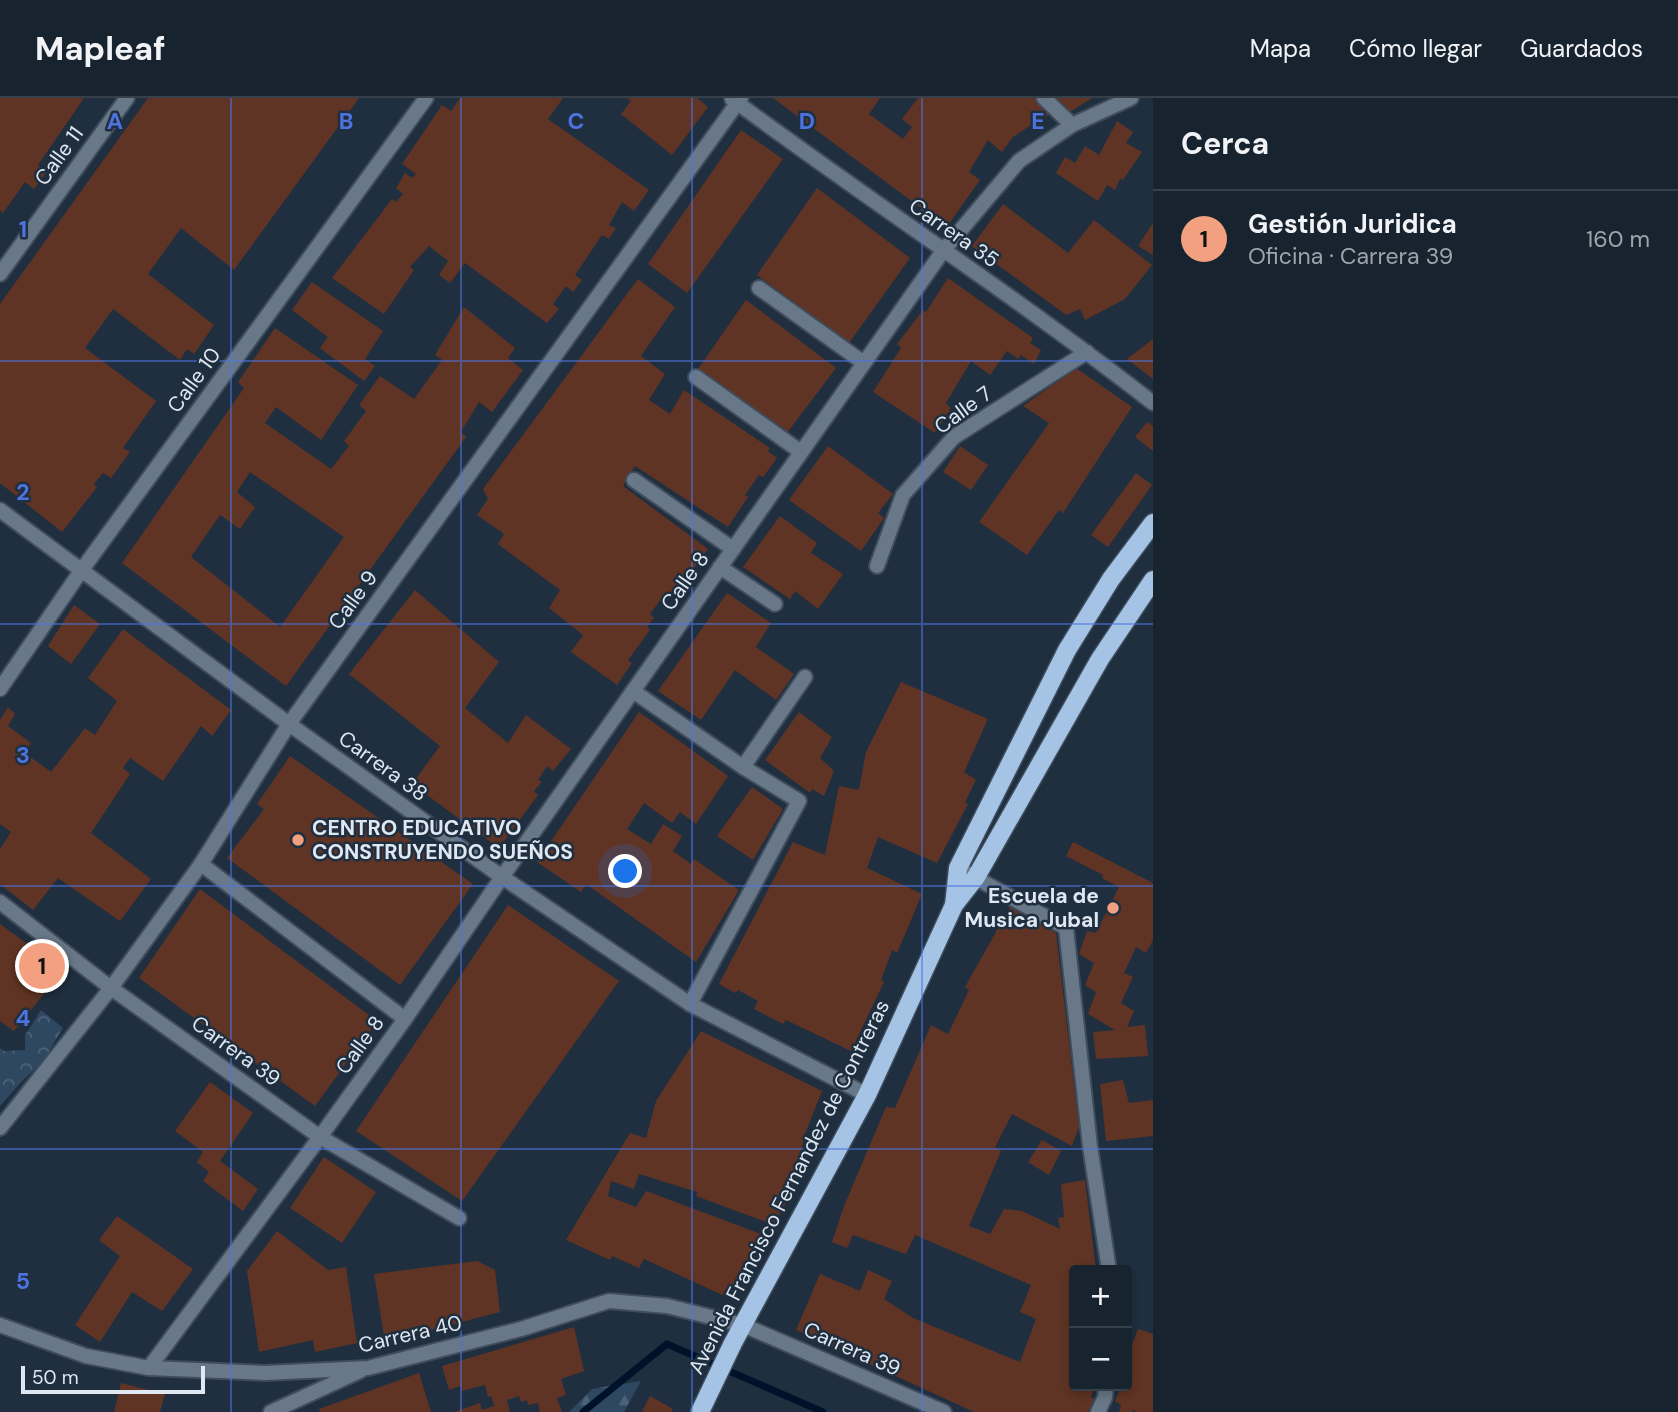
<!DOCTYPE html>
<html lang="es">
<head>
<meta charset="utf-8">
<style>
	body { margin:0; font-family:"DM Sans",sans-serif; background:#242f3b; color:#f1f3f6 }
	.controls { position:absolute; right:21px; bottom:21px; display:grid; overflow:hidden; border-radius:7px; box-shadow:0 4px 10px #0003 }
	.controls button { width:63px; height:63px; display:grid; place-items:center; padding:0; border:0; border-bottom:2px solid #36404b; background:#17232f; color:#f1f3f6; font:35px sans-serif }
	.scale { position:absolute; left:21px; bottom:18px; width:184px; box-sizing:border-box; padding-left:7px; border:4px solid #dee7f2; border-top:0; font-size:19px; line-height:24px; white-space:nowrap; color:#dee7f2; -webkit-text-stroke:5px #1f2f3f; paint-order:stroke }
	.you { position:absolute; left:626px; top:774px; width:24px; height:24px; margin:-18px; border:5px solid #fff; border-radius:50%; background:#1a73e8; box-shadow:0 0 0 10px #1a73e833 }
	.badge { display:grid; place-items:center; width:46px; height:46px; border-radius:50%; background:#f3a081; color:#111; font-size:23px; font-weight:700 }
	.pin { position:absolute; translate:-50% -50%; border:4px solid #fff; box-shadow:0 2px 7px #0006 }
	.list { margin:0; padding:0; list-style:none }
	h2 { display:flex; justify-content:space-between; align-items:center; height:91px; margin:0; padding:0 28px; font-size:30px }
	h2 small { font-size:23px; font-weight:400; color:#9ea4aa }
	.list li { display:grid; grid-template-columns:46px 1fr auto; gap:21px; align-items:center; box-sizing:border-box; height:98px; padding:0 28px; border-top:2px solid #36404b }
	.list b { display:block; font-size:26px; white-space:nowrap }
	.list p { margin:0; font-size:23px; white-space:nowrap; color:#9ea4aa }
	.list em { font-size:23px; font-style:normal; color:#9ea4aa }
	.map { position:relative; flex:none; width:1153px; height:1314px; overflow:hidden }
	header { display:flex; align-items:center; gap:42px; box-sizing:border-box; height:98px; padding:0 35px; background:#17232f; border-bottom:2px solid #36404b }
	header strong { font-size:33px }
	nav { display:flex; gap:38px; margin-inline-start:auto; font-size:24px }
	main { display:flex }
	aside { flex:1; background:#17232f }
	.map>svg:first-child { display:block }
	.forest { fill:url(#forest-firs) }
	.park { fill:url(#park-crowns) }
	.lines { fill:none; stroke-linecap:round; stroke-linejoin:round }
	.stream { stroke:#001229; stroke-width:7 }
	.building { fill:#603424; fill-rule:evenodd }
	.street-casing { stroke:#3e4c5c; stroke-width:18 }
	.primary-casing { stroke:#3e4c5c; stroke-width:21 }
	.street { stroke:#697888; stroke-width:14 }
	.primary { stroke:#a4c3e5; stroke-width:18 }
	.grid { fill:none; stroke:#4d74de; stroke-width:2; stroke-opacity:0.55 }
	.poi-dot { fill:#f3a081; stroke:#1f2f3f; stroke-width:2.5 }
	.labels { text-anchor:middle; dominant-baseline:central; stroke-width:5; stroke-linejoin:round; paint-order:stroke }
	.street-label { font-size:21px; fill:#dee7f2; stroke:#1f2f3f }
	.poi-label { font-size:21px; font-weight:bold; fill:#dee7f2; stroke:#1f2f3f; text-anchor:start }
	.grid-label { font-size:23px; text-anchor:middle; font-weight:bold; fill:#4d74de; stroke:#1f2f3f; stroke-width:5; stroke-linejoin:round; paint-order:stroke }
</style>
</head>
<body>
<header>
<strong>Mapleaf</strong>
<nav><a>Mapa</a><a>Cómo llegar</a><a>Guardados</a></nav>
</header>
<main>
<div class="map">
<svg width="1153" height="1314" viewBox="0 0 1153 1314">
	<defs>
		<pattern id="forest-firs" width="22" height="20" patternUnits="userSpaceOnUse" patternTransform="scale(1.75)"><rect width="22" height="20" fill="#2f4862"/><path d="M5 1l3.5 6h-7zM16 11l3.5 6h-7z" fill="#4d6279"/></pattern>
		<pattern id="park-crowns" width="20" height="18" patternUnits="userSpaceOnUse" patternTransform="scale(1.75)"><rect width="20" height="18" fill="#2f4862"/><path d="M2 6a3 3 0 1 1 6 0M12 15a3 3 0 1 1 6 0" fill="none" stroke="#4d6279"/></pattern>
	</defs>
	<rect width="100%" height="100%" fill="#1f2f3f"/>
	<path class="forest" d="M641,1283L624,1314H569L592,1291Z"/>
	<path class="park" d="M41,912L63,930L42,965L22,983L0,1008V950L4,953L25,952V937Z"/>
	<g class="lines">
		<path class="stream" d="M583,1314L667,1246L823,1314"/>
	</g>
	<g class="building">
		<path d="M0,0H84L38,67L46,75L34,91L25,84L3,115L0,112Z"/>
		<path d="M148,0H359L234,172L181,130L148,176L214,227L194,256L187,251L180,262L113,211L85,250L156,303L123,350L130,354L111,380L103,375L94,386L97,389L62,434L0,385V206Z"/>
		<path d="M460,0H563L548,21L649,92L634,113L622,104L609,127L616,130L609,141L602,137L575,177L582,182L573,194L566,188L553,206L559,211L547,225L465,165L450,185L439,177L448,163L429,148L410,169L414,172L384,216L332,180L392,101L396,104L403,96L396,90L405,75L412,80L416,76L402,66L442,7L451,13Z"/>
		<path d="M627,0H697L708,9L672,57L621,16L631,3Z"/>
		<path d="M773,0H880L869,16L903,41L912,29L902,21L918,0H1035L1051,13L1040,27L1036,24L1013,39L1002,54L988,42L969,74L980,82L948,127L935,117L933,119Z"/>
		<path d="M1057,0H1092L1070,14Z"/>
		<path d="M1117,23L1133,34L1126,45L1142,54L1123,82L1120,81L1115,92L1107,87L1098,103L1056,75L1065,59L1075,65L1085,48L1099,57Z"/>
		<path d="M741,32L783,61L687,195L648,166Z"/>
		<path d="M817,90L910,160L849,245L757,177Z"/>
		<path d="M1003,106L1068,155L1094,122L1152,167L1125,201L1085,222L1080,211L1066,217L972,148Z"/>
		<path d="M1153,125V157L1138,148Z"/>
		<path d="M948,180L1033,240L1030,245L1041,252L1034,266L1021,257L1018,261L1007,253L990,277L971,263L946,305L951,310L935,335L873,294L901,250L897,246L923,212L926,214Z"/>
		<path d="M638,181L675,209L641,258L665,276L649,302L670,316L684,292L770,350L768,353L777,360L763,379L759,377L745,397L748,399L728,429L635,368L623,388L708,451L671,500L665,496L650,516L654,520L647,529L650,532L628,562L632,565L617,587L571,554L583,537L549,510L560,492L498,446L504,436L477,417L488,401L483,391Z"/>
		<path d="M312,184L383,233L365,261L375,268L364,283L320,250L328,239L292,212Z"/>
		<path d="M746,202L836,270L787,335L696,274Z"/>
		<path d="M464,209L515,250L508,260L523,272L492,314L479,304L461,334L466,339L286,588L122,465L244,290L238,284L275,230L358,287L321,342L276,309L265,325L331,371L349,348L344,343L366,313L359,307L380,278L414,301L442,262L435,257ZM250,374L344,439L280,529L191,459L220,417L240,431L255,409L237,394Z"/>
		<path d="M1153,241V281L1127,261Z"/>
		<path d="M1076,270L1132,309L1063,415L1059,412L1027,457L979,424L1049,325L1023,308Z"/>
		<path d="M1147,324L1153,328V353L1135,339Z"/>
		<path d="M828,348L893,396L878,415L884,420L861,453L789,402Z"/>
		<path d="M960,348L988,367L971,392L943,374Z"/>
		<path d="M1136,375L1152,387L1108,449L1091,437Z"/>
		<path d="M780,418L817,445L811,455L843,476L818,511L795,493L790,501L743,469Z"/>
		<path d="M415,492L499,564L465,610L508,645L526,617L571,651L553,673L547,668L538,682L542,684L534,693L538,697L499,750L412,686L440,648L349,576Z"/>
		<path d="M727,495L771,525L756,549L794,576L776,602L735,572L701,622L658,593Z"/>
		<path d="M74,507L100,526L71,566L48,548Z"/>
		<path d="M123,531L231,612L212,638L201,628L163,683L130,660L123,670L130,676L91,735L151,781L120,823L58,780L33,812L0,786V751L11,734L0,726V622L8,609L15,616L8,628L31,645L25,655L51,674L85,630L95,637L117,603L88,580Z"/>
		<path d="M901,584L988,621L964,674L976,682L965,704L968,706L937,765L878,739L867,770L922,796L897,855L892,852L881,882L884,884L851,953L786,922L783,926L754,911L758,903L738,892L735,895L719,886L793,744L825,757L839,688L859,692L866,654Z"/>
		<path d="M639,614L728,678L696,726L680,714L672,725L644,705L627,731L651,746L663,726L682,738L673,753L691,766L694,761L739,792L696,864L586,786L581,794L537,764Z"/>
		<path d="M799,614L832,639L820,660L834,673L824,698L812,691L810,695L765,662Z"/>
		<path d="M290,658L473,786L400,887L227,760L264,711L257,706Z"/>
		<path d="M752,689L783,711L753,762L717,738Z"/>
		<path d="M1073,744L1153,785V842L1146,855L1136,849L1124,875L1133,879L1121,905L1134,913L1127,929L1145,927L1148,958L1096,961L1093,934L1115,932L1088,916L1096,894L1085,887L1094,865L1079,856L1087,833L1096,835L1119,789L1102,780L1103,777L1066,758Z"/>
		<path d="M200,791L377,923L315,1008L139,880Z"/>
		<path d="M508,807L619,883L462,1103L356,1033Z"/>
		<path d="M1010,809L1056,835L1079,1029L1072,1048L1012,1016L995,1049L1001,1053L969,1128L990,1136L1004,1111L1022,1113L1060,1131L1058,1120L1064,1119L1061,1086L1085,1082L1096,1172H1074V1288H1095L1091,1299L1094,1301L1088,1314H974L796,1232L820,1176L860,1193L868,1172L892,1183L884,1201L913,1220L1020,1264L1036,1221L1020,1214L1031,1187L915,1137L906,1156L853,1137L847,1150L832,1144L844,1108L886,1009L895,1010L931,927L948,936L969,892L965,889Z"/>
		<path d="M0,826L63,872L14,933L0,923Z"/>
		<path d="M701,933L822,993L805,1036L792,1094L774,1127L696,1098L697,1094L639,1076L634,1091L611,1083L608,1098L636,1109L646,1093L761,1136L743,1179H741L729,1200L644,1161L639,1170L612,1158L610,1162L566,1142L630,1035L646,1040L656,1003Z"/>
		<path d="M1123,982L1129,1005L1153,1002V1038L1106,1043L1100,986Z"/>
		<path d="M210,984L253,1015L220,1063L258,1091L243,1113L203,1083L209,1074L197,1064L203,1054L175,1033Z"/>
		<path d="M1042,1042L1061,1053L1049,1077L1028,1064Z"/>
		<path d="M324,1059L376,1094L342,1145L290,1110Z"/>
		<path d="M117,1118L193,1171L162,1213L132,1194L100,1244L75,1227L120,1158L99,1142Z"/>
		<path d="M277,1133L328,1172L346,1169L357,1245L315,1254L313,1242L259,1254L247,1173Z"/>
		<path d="M477,1163L495,1172L500,1214L385,1244L374,1176Z"/>
		<path d="M574,1229L584,1273L561,1281L566,1297L557,1300L562,1314H540L538,1305L528,1307L527,1302L521,1304L519,1298L507,1302L510,1314H454L480,1305L482,1312L494,1308L491,1298L488,1299L485,1287L462,1293L460,1288L449,1292L442,1268Z"/>
		<path d="M1138,1231L1153,1236V1314H1137L1133,1312L1132,1314H1119L1121,1307L1115,1303L1121,1288H1127V1260Z"/>
		<path d="M419,1275L431,1314H320L319,1311Z"/>
		<path d="M121,1285L165,1296L160,1314H114Z"/>
		<path d="M650,1298L673,1311L671,1314H642Z"/>
	</g>
	<g class="lines">
		<defs>
			<g id="street">
				<path d="M1044,0L1072,27"/>
				<path d="M732,1C871,104 1017,199 1153,305"/>
				<path d="M0,176L127,0"/>
				<path d="M759,190L864,265"/>
				<path d="M696,279L801,354"/>
				<path d="M634,382L733,451"/>
				<path d="M0,412L289,626L502,779L690,906L867,997"/>
				<path d="M877,468L903,397L954,339L1087,254"/>
				<path d="M720,469L775,506"/>
				<path d="M0,591L81,473L426,0"/>
				<path d="M633,593L743,669L799,703L690,906"/>
				<path d="M743,669L805,579"/>
				<path d="M201,766L405,921"/>
				<path d="M958,770L1066,830L1090,1048L1109,1172"/>
				<path d="M0,804L111,890L320,1039L459,1120"/>
				<path d="M0,1030L111,890L201,766L289,626L741,0"/>
				<path d="M0,1227L86,1258L149,1270L265,1275L368,1270L521,1231L609,1203L667,1208L743,1227L944,1314"/>
				<path d="M149,1270L320,1039L405,921L502,779L943,153L1019,63L1072,27L1131,0"/>
				<path d="M271,1314L360,1273"/>
				<path d="M1098,1314L1105,1299L1106,1288"/>
			</g>
			<g id="primary">
				<path d="M954,807L958,770L1067,552L1111,481L1153,425"/>
				<path d="M700,1314L733,1245L867,997L954,807L976,779L1100,561L1153,482"/>
			</g>
		</defs>
		<use href="#street" class="street-casing"/>
		<use href="#primary" class="primary-casing"/>
		<use href="#street" class="street"/>
		<use href="#primary" class="primary"/>
	</g>
	<path class="grid" d="M231,0V1314M461,0V1314M692,0V1314M922,0V1314M0,263H1153M0,526H1153M0,788H1153M0,1051H1153"/>
	<g class="poi-dot">
		<circle cx="298" cy="742" r="7"/>
		<circle cx="1113" cy="810" r="7"/>
	</g>
	<g class="labels">
		<g class="street-label">
			<text transform="translate(59 58) rotate(-54)">Calle 11</text>
			<text transform="translate(954 135) rotate(35)">Carrera 35</text>
			<text transform="translate(194 282) rotate(-54)">Calle 10</text>
			<text transform="translate(963 312) rotate(-36)">Calle 7</text>
			<text transform="translate(685 483) rotate(-55)">Calle 8</text>
			<text transform="translate(353 502) rotate(-54)">Calle 9</text>
			<text transform="translate(383 668) rotate(36)">Carrera 38</text>
			<text transform="translate(360 947) rotate(-54)">Calle 8</text>
			<text transform="translate(236 953) rotate(36)">Carrera 39</text>
			<text transform="translate(789 1089) rotate(-63)">Avenida Francisco Fernandez de Contreras</text>
			<text transform="translate(410 1236) rotate(-13)">Carrera 40</text>
			<text transform="translate(852 1251) rotate(24)">Carrera 39</text>
		</g>
		<g class="poi-label">
			<text x="312" y="730">CENTRO EDUCATIVO<tspan x="312" dy="24">CONSTRUYENDO SUEÑOS</tspan></text>
			<text x="1099" y="798" text-anchor="end">Escuela de<tspan x="1099" dy="24">Musica Jubal</tspan></text>
		</g>
	</g>
	<g class="grid-label">
		<text x="115" y="31">A</text>
		<text x="346" y="31">B</text>
		<text x="576" y="31">C</text>
		<text x="807" y="31">D</text>
		<text x="1038" y="31">E</text>
		<text x="23" y="139">1</text>
		<text x="23" y="402">2</text>
		<text x="23" y="665">3</text>
		<text x="23" y="928">4</text>
		<text x="23" y="1191">5</text>
	</g>
</svg>
<div class="controls">
<button>+</button>
<button>−</button>
</div>
<div class="scale">50 m</div>
<div class="you"></div>
<div class="pin badge" style="left:42px;top:868px">1</div>
</div>
<aside>
<h2>Cerca<small></small></h2>
<ul class="list">
<li><span class="badge">1</span><div><b>Gestión Juridica</b><p>Oficina · Carrera 39</p></div><em>160 m</em></li>
</ul>
</aside>
</main>
</body>
</html>
